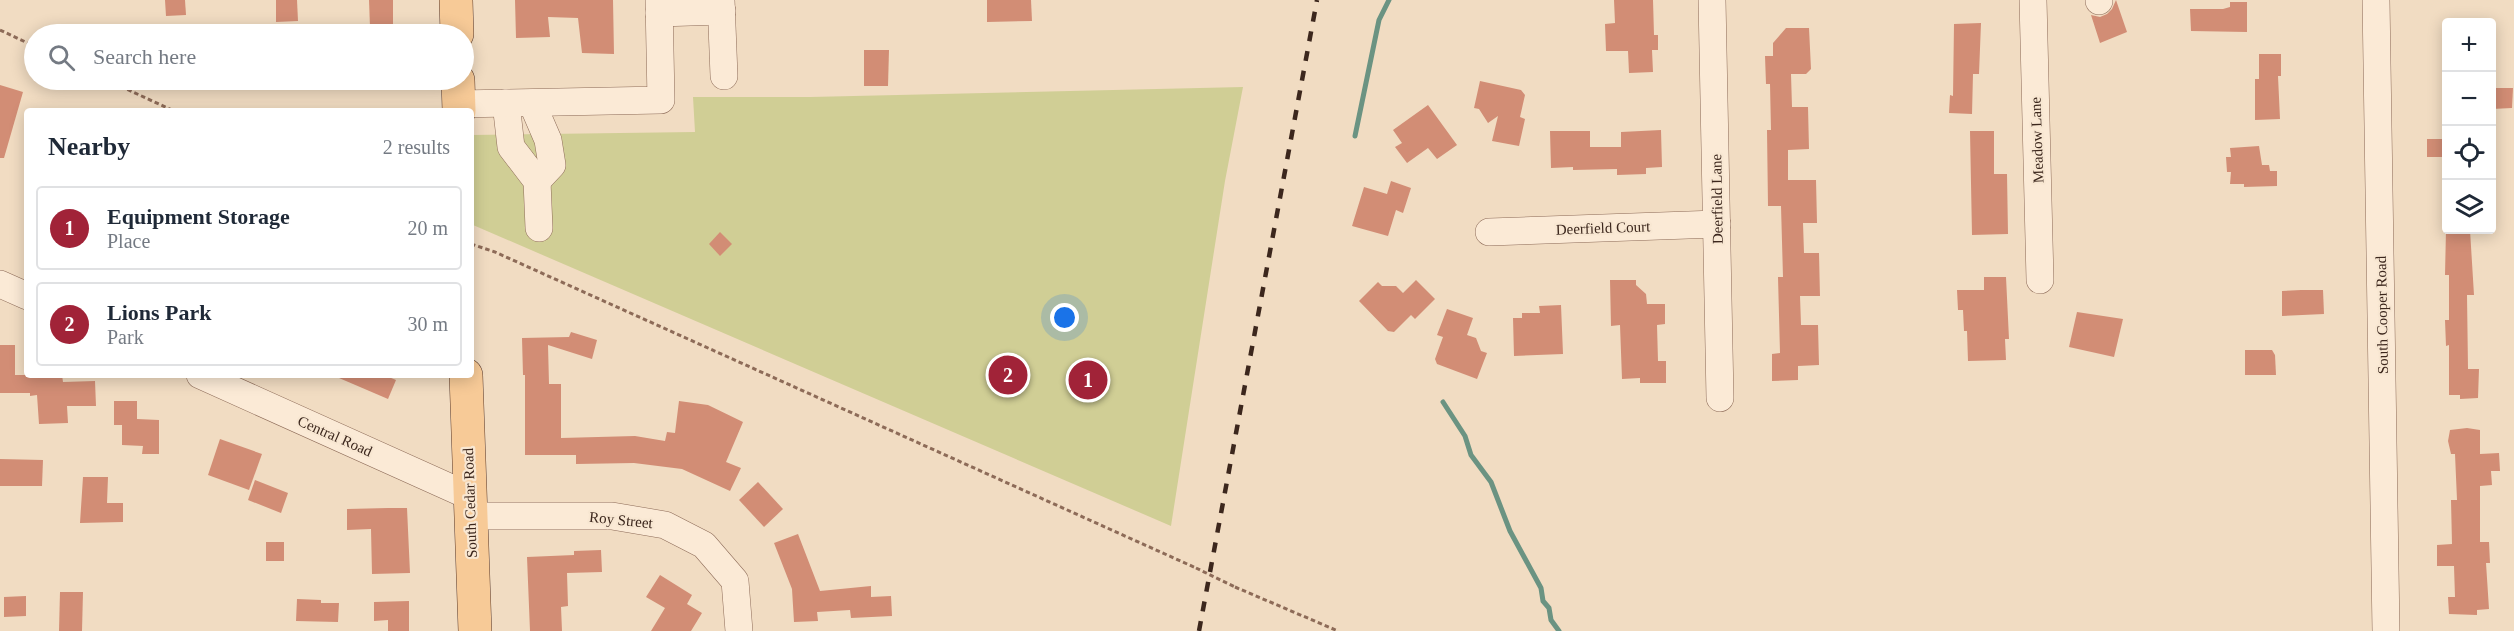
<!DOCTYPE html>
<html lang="en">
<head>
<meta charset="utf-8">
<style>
	body { margin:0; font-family:Georgia,serif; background:#f2f2f3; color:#1f2937 }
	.controls { position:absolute; right:18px; top:18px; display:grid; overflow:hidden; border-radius:6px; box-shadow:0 3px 15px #0003 }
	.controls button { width:54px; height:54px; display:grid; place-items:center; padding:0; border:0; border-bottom:2px solid #e0e1e3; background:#fff; color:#1f2937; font:30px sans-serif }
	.you { position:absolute; left:1065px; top:318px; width:21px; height:21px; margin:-15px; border:4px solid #fff; border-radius:50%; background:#1a73e8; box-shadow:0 0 0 9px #1a73e833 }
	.badge { display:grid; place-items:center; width:39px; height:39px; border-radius:50%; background:#a12338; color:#fff; font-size:20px; font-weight:700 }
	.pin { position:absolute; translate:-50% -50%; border:3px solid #fff; box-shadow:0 2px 6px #0006 }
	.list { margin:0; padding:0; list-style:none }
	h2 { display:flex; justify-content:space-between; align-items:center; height:78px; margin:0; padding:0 24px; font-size:26px }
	h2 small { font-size:20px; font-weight:400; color:#747a83 }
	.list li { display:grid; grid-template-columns:39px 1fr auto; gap:18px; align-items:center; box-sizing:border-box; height:84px; margin:0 12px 12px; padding:0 12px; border:2px solid #e0e1e3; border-radius:6px }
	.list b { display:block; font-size:22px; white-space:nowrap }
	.list p { margin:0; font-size:20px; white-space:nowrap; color:#747a83 }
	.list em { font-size:20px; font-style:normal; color:#747a83 }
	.icon { flex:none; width:33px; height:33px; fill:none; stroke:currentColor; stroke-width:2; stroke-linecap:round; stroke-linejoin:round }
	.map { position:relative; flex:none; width:2514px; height:631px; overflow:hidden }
	.search { position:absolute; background:#fff; box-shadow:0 3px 15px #0003; left:24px; top:24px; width:450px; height:66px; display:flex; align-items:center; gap:15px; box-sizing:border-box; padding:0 21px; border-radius:33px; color:#747a83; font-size:22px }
	.panel { position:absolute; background:#fff; box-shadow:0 3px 15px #0003; left:24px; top:108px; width:450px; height:270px; border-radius:6px }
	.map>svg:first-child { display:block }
	.green { fill:#d0ce95 }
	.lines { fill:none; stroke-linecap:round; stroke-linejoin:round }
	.stream { stroke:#6b9382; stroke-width:5 }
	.building { fill:#d28d75 }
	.minor-casing { stroke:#8d6b58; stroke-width:28 }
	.major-casing { stroke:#5a3a2c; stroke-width:34 }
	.path { stroke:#8d6b58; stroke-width:3; stroke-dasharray:4.5 3; stroke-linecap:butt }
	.minor { stroke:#fbead6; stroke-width:27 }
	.major { stroke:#f7ca97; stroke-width:33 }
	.rail { stroke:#3c271d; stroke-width:4.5; stroke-dasharray:10 10; stroke-linecap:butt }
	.path-bridge { stroke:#8d6b58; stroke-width:3; stroke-dasharray:4.5 3; stroke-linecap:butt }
	.labels { text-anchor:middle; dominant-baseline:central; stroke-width:4.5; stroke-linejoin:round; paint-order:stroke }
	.street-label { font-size:15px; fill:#3c271d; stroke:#f8e7d2 }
</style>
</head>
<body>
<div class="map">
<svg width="2514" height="631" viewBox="0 0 2514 631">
	<rect width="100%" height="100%" fill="#f1dcc2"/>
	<path class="green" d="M1243,87L1225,181L1171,526L473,225L471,135L695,132L693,97H810Z"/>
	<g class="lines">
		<g class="stream">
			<path d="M1355,136L1379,20L1389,0"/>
			<path d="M1443,402L1465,436L1471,455L1491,482L1510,531L1541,588L1543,601L1549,608L1551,620L1559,631"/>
		</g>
	</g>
	<g class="building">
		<path d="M165,0H185L186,15L166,16Z"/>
		<path d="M276,0H297L298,21L276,22Z"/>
		<path d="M369,0H393V26L370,27Z"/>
		<path d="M515,0H613L614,54L582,53L578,18L548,17L550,37L516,38Z"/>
		<path d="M987,0H1031L1032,21L987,22Z"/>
		<path d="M1614,0H1653L1654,35H1658V50H1652L1653,72L1629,73L1628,51H1606L1605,24L1615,23Z"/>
		<path d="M2116,0L2127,32L2100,43L2091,15L2100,17L2107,14L2112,9Z"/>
		<path d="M2230,2H2247V32L2191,31L2190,9H2223L2230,7Z"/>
		<path d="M1981,23L1979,74H1973L1972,114L1949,113L1950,95L1953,96L1954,24Z"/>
		<path d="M1786,28H1809L1811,69L1806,74H1791L1792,107H1808L1809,149L1788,150V180H1816L1817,223H1803L1804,253H1819L1820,296H1800L1801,325H1818L1819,365L1798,366V380L1772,381V354L1780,353L1778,277H1783L1781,206H1768L1767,130H1771L1770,84H1766L1765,56H1773V43Z"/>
		<path d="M864,50H889L888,86H864Z"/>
		<path d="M2259,54H2281V76H2278L2280,119L2255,120V79H2259Z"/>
		<path d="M1480,81L1521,90L1525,95L1520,117L1525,119L1519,146L1492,141L1498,116L1488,123L1479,109L1474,108Z"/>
		<path d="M0,85L23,92L4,158H0Z"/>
		<path d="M2492,88H2513L2512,108L2492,109Z"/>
		<path d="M1428,105L1457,145L1437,159L1428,148L1407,163L1395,147L1402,143L1393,130Z"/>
		<path d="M1661,130L1662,167L1646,168V174L1617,175V169L1573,170V167L1551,168L1550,131H1590V147H1621V132Z"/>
		<path d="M1970,131H1994V174H2007L2008,234L1972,235Z"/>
		<rect x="2427" y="139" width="19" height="18"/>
		<path d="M2259,146L2262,165H2269L2270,171H2277V186L2244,187V184H2230L2231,172H2227L2226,157H2231L2230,148Z"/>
		<path d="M1391,181L1411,188L1403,213L1396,210L1388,236L1352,226L1364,187L1387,194Z"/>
		<path d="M2446,230H2470L2474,295H2467L2468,369H2479L2478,398L2460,399V395H2449V345L2446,346L2445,320H2449V275H2445Z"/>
		<path d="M720,232L732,244L720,256L709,244Z"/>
		<path d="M1984,277H2006L2009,339H2005L2006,360L1968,361L1967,331H1964L1963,310H1958L1957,290H1984Z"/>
		<path d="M1416,280L1435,299L1415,319L1411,315L1394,332L1388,331L1359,301L1378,282L1382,286H1396L1403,293Z"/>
		<path d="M1610,280H1636V285L1646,294L1647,304H1665V324L1657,325L1658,361H1666V383H1640V378L1622,379L1620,325L1611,326Z"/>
		<path d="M2301,290H2323L2324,314L2282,316V291Z"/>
		<path d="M1561,305L1563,354L1514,356L1513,318H1522V313H1540L1539,306Z"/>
		<path d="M1447,309L1473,318L1467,335L1476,338L1481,351L1487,353L1477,379L1437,364L1435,359L1443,337L1437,335Z"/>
		<path d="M2077,312L2123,319L2114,357L2069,347Z"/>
		<path d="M571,332L597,340L592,359L548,345L549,384H561V438L635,436L665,441L667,432L675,433L679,401L708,405L743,422L726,462L741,468L730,491L682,469L634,463L576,464V455H525V375H523L522,338L569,337Z"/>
		<path d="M0,345H15V375H62L63,382L95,381L96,406H67L68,423L39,424L37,395L30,396V393H0Z"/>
		<path d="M2245,350H2272L2275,355L2276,375H2245Z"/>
		<path d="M332,375H384L396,380L388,399Z"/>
		<path d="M114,401H137V419L159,420V454H142L143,446L122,445V425H114Z"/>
		<path d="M2467,428L2480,430V454L2499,453L2500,471H2491L2492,485L2480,486V542H2489L2490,563H2486L2489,609L2477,610V615L2449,614L2448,597H2455L2454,566H2437V545L2452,544L2451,500H2457L2455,454H2451L2448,441L2450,430Z"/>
		<path d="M220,439L262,454L249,490L208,475Z"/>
		<path d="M0,459L43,460L42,486H0Z"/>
		<path d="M83,477H108L107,503H123V522L80,523Z"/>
		<path d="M255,480L288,493L281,513L248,500Z"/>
		<path d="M758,482L783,509L764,527L739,500Z"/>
		<path d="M388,508H407L410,573L372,574L371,529L347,530V509Z"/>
		<path d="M798,534L820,591L871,586V597L891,596L892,616L851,618L850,610L817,612L818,621L794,622L792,589L774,543Z"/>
		<rect x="266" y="542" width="18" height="19"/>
		<path d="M601,550L602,572L567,573L568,606L561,607L562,631H530L527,557L574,555V551Z"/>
		<path d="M660,575L692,595L687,604L702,613L691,631H651L665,608L646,597Z"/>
		<path d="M60,592H83L82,631H59Z"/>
		<path d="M26,596V616L4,617V597Z"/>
		<path d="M297,599L321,600V603H339L338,622L296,621Z"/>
		<path d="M409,601V631H388V620L374,621V602Z"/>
	</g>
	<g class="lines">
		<defs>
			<g id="minor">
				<path d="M721,0L724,76"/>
				<path d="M1712,0L1720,398"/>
				<path d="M2033,0L2040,280"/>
				<path d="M2099,0V1"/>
				<path d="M2376,0L2386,631"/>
				<path d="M659,13L722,11"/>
				<path d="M506,103L511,147L537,181L539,228"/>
				<path d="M532,103L548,140L552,165L537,181"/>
				<path d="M459,104L661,100L659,0"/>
				<path d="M1489,232L1717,224"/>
				<path d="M0,284L27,296"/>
				<path d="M200,375L469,496"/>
				<path d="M471,516H612L665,525L704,545L735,581L739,631"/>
			</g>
			<g id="major">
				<path d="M456,0L457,34"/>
				<path d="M458,80L459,111"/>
				<path d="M466,375L475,631"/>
			</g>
		</defs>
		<use href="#minor" class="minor-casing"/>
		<use href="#major" class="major-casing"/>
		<g class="path">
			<path d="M0,30L34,46"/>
			<path d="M107,80L174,111"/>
			<path d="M471,244L495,252L1196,568"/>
			<path d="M1235,587L1338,631"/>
		</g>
		<use href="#minor" class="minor"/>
		<use href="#major" class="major"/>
		<path class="rail" d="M1199,631L1317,0"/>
		<path class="path-bridge" d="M1196,568L1235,587"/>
	</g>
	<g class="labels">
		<g class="street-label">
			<text transform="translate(2037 140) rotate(-92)">Meadow Lane</text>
			<text transform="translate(1717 199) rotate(-91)">Deerfield Lane</text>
			<text transform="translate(1603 228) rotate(-2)">Deerfield Court</text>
			<text transform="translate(2382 315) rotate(-91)">South Cooper Road</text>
			<text transform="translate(335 436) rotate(24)">Central Road</text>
			<text transform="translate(470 503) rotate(-92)">South Cedar Road</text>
			<text transform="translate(621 520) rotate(6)">Roy Street</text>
		</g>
	</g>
</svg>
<div class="controls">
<button>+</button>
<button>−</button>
<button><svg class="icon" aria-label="locate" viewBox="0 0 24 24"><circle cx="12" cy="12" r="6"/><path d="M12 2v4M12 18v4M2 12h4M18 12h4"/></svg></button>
<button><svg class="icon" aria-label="layers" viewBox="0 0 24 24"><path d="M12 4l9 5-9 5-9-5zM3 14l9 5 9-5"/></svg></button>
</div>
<div class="you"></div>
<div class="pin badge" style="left:1088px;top:380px">1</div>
<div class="pin badge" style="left:1008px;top:375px">2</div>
<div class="search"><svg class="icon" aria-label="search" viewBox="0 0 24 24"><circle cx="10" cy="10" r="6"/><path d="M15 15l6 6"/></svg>Search here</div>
<section class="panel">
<h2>Nearby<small>2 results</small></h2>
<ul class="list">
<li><span class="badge">1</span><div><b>Equipment Storage</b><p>Place</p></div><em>20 m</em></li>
<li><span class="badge">2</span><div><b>Lions Park</b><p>Park</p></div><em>30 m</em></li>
</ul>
</section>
</div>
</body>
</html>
